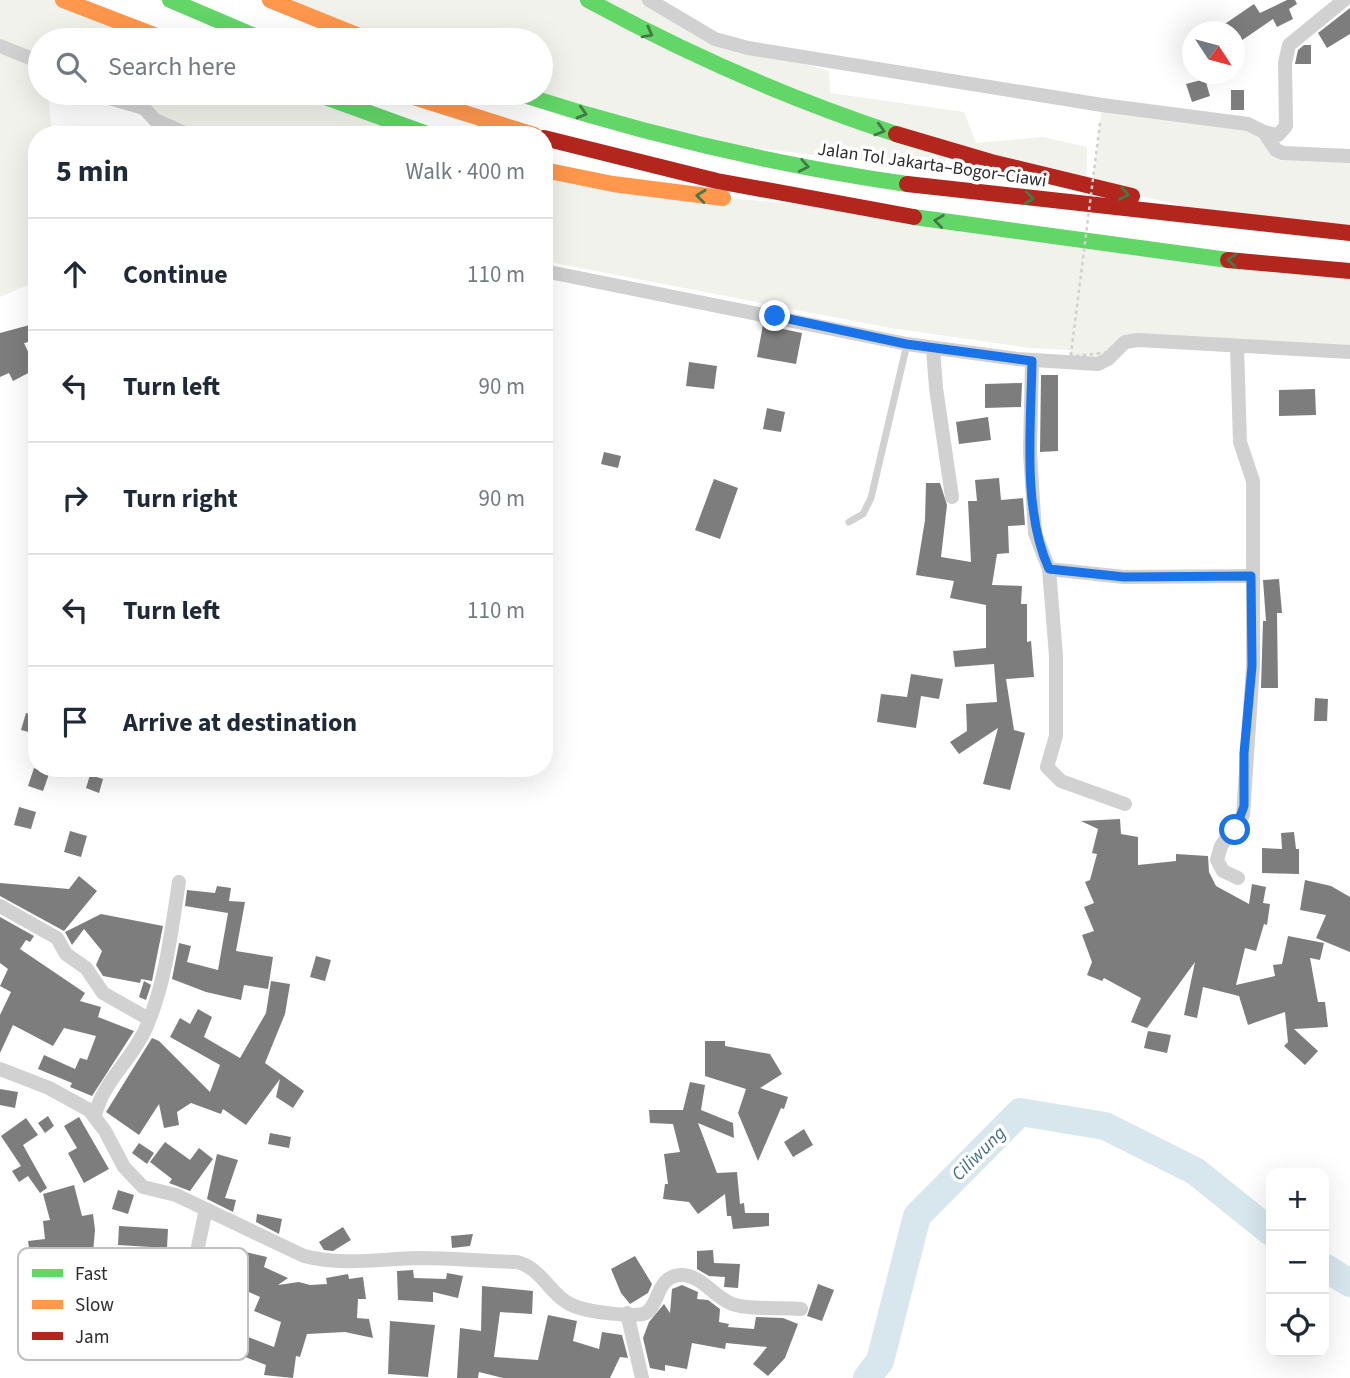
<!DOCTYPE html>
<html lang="en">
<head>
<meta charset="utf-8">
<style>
	body { margin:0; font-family:"Source Sans 3",sans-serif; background:#f2f2f3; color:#1f2937 }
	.controls { position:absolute; right:21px; bottom:21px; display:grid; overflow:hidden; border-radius:14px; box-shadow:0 7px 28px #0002 }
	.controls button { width:63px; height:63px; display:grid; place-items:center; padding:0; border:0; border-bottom:2px solid #e0e1e3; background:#fff; color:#1f2937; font:35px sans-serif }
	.compass { position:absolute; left:1182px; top:21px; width:63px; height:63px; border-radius:50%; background:#fff; box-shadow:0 7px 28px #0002; rotate:126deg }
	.stop { position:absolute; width:21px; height:21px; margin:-16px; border:5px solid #1a73e8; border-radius:50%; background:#fff }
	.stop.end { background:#1a73e8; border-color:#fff; box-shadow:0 2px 7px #0008 }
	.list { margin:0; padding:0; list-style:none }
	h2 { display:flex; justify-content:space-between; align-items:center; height:91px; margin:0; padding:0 28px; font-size:30px }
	h2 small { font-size:23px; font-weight:400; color:#747a83 }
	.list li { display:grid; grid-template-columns:46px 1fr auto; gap:21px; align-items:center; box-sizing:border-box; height:112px; padding:0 28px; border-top:2px solid #e0e1e3 }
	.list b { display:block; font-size:26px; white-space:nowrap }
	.list em { font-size:23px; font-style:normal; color:#747a83 }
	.icon { flex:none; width:38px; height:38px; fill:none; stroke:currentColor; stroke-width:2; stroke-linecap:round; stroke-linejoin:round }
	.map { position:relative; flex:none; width:1350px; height:1378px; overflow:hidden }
	.search { position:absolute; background:#fff; box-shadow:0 7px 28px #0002; left:28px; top:28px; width:525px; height:77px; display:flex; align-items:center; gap:18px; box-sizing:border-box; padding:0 24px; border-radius:38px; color:#747a83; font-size:26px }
	.panel { position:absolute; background:#fff; box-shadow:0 7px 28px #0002; left:28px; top:126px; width:525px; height:651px; border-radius:28px }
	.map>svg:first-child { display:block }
	.green { fill:#f0f2eb }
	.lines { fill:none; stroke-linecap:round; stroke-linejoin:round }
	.river { stroke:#d8e6ee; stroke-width:28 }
	.building { fill:#7d7d7d }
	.lane { stroke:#d1d1d1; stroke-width:7 }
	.street { stroke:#d1d1d1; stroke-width:14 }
	.fast { stroke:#63d668; stroke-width:16 }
	.slow { stroke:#ff974d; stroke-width:16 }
	.jam { stroke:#b3261e; stroke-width:16 }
	.path-bridge { stroke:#d1d1d1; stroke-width:2.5; stroke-dasharray:3.5 3.5; stroke-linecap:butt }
	.oneway { stroke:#457847 }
	.route { stroke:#1a73e8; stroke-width:9 }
	.labels { text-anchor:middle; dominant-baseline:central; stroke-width:7; stroke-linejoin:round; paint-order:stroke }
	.street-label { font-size:18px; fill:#2c2c2c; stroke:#fff }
	.water-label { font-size:19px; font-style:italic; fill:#446f84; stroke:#fff }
	.key { fill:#fff; stroke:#c0c0c0; stroke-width:2 }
	.key-label { font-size:19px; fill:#2c2c2c }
</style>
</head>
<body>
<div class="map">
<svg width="1350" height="1378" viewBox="0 0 1350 1378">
	<rect width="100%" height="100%" fill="#fff"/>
	<g class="green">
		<path d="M0,0H63L167,40H40V93H48L52,135H37V281L0,297Z"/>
		<path d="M270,0H647L708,38L829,71L830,93L964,112L976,143L1043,137L1087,147L1086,185L949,151L941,170L664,137L541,93V40H369Z"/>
		<path d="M92,93H314L430,135H189Z"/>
		<path d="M1102,105L1248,124L1276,150L1350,155V233L1201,210L1093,185Z"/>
		<path d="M544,171L715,197L843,208L1350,271V351L1138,340L1112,355L1066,364L1070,350L1030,348L885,327L560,264L544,259Z"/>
	</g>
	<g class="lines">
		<g class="river">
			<path d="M1324,1267L1350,1283"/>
			<path d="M867,1378L880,1361L917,1216L1020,1112L1105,1126L1195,1171L1271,1232"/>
		</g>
	</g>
	<g class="building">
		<path d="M1287,0H1295L1297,4L1289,9L1293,19L1277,27L1273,19L1235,45V32H1213L1254,4L1260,13Z"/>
		<path d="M1350,8V34L1327,48L1318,33Z"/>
		<path d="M1304,45H1311V64H1295L1298,50Z"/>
		<path d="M1205,79L1210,96L1192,102L1186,84Z"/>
		<rect x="1231" y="90" width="13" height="20"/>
		<path d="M37,323V340L24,343L36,369L13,381L9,373L0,377V333Z"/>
		<path d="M763,325L802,333L796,364L757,357Z"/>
		<path d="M689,362L717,366L714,389L686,386Z"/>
		<path d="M1041,375H1058V451L1040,452Z"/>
		<path d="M1022,383L1021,407L985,408V384Z"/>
		<path d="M1315,389L1316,415L1279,416V390Z"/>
		<path d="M767,408L785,412L781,432L763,429Z"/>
		<path d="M988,417L991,440L959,444L956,422Z"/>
		<path d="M604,452L621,456L618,468L601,464Z"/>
		<path d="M999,478L1001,500L1023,498L1025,525L1008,526L1009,553L997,554L992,585L1022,586L1021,604H1027V642L1031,641L1034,677L1006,679L1014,730L1025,733L1010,790L983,784L998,728L959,754L950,742L967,731L966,704L997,702L994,664L955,667L953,651L986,648V605L950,598L954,581L916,575L925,520L926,483H940L947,505L941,557L971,562L968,501H977L975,480Z"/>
		<path d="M714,479L738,488L720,539L695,530Z"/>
		<path d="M1279,579L1282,613H1277L1278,688H1261L1263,621H1266L1263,580Z"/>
		<path d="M911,674L943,679L939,699L921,696L916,728L877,722L881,694L907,697Z"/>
		<path d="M1315,698L1328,699L1327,721H1314Z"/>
		<path d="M26,713L37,716V734L21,730Z"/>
		<path d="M34,768L49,774L43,791L28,786Z"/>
		<path d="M90,775L103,779L99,793L86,788Z"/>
		<path d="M19,807L36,812L31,829L14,825Z"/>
		<path d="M1120,819L1121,834L1138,837V865L1176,861V854L1208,856L1209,872L1216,886L1249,904L1252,884L1266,887L1263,903L1270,904L1267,925L1264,924L1256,951L1245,948L1236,985L1275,976L1273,965L1282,964L1288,936L1324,943L1320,960L1310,958L1318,1002H1325L1328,1027L1294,1029L1318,1051L1305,1065L1284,1046L1288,1042L1285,1012L1248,1025L1239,996L1203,987L1197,1018L1184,1015L1195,962L1147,1028L1131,1022L1141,998L1104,978L1102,981L1087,975L1092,962L1082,935L1094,931L1084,907L1094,903L1085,882L1090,880L1097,854L1092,853L1098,829L1081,821Z"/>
		<path d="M70,831L87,836L81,857L64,852Z"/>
		<path d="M1294,832L1296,849H1299V874L1262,873V848L1282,849L1281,833Z"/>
		<path d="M79,876L97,891L64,931L0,896V883L69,889Z"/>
		<path d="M1305,880L1331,886L1350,897V952L1316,938L1326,915L1300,910Z"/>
		<path d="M217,886L231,888L229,901L245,902L236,951L273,957L268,989L244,985L241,1000L206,992L172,979L179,943L191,946L187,962L218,970L228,913L185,906L187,890L215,893Z"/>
		<path d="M101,914L163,926L152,981L141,979L140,983L103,976L96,965L102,951L84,929L72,945L65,932Z"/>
		<path d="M0,917L34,936L30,942L26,940L20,949L85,993L80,1001L101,1007L98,1017L134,1031L92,1096L70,1087L72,1083L38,1069L44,1055L75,1069L80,1058L87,1060L96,1036L64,1028L53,1046L13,1025L0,1053V1015L11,992L0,986L8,969L0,963Z"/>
		<path d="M316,956L331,960L325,981L310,977Z"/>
		<path d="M144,981L151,985L146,1000L139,997Z"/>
		<path d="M271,981L290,984L285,1014L265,1063L304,1091L293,1108L276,1097L280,1079L246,1125L223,1109L221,1114L191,1103L177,1112L179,1125L164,1128L159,1104L139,1135L106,1112L152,1038L159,1041L210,1092L220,1065L170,1037L180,1018L190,1024L198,1009L212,1017L204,1037L240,1058L266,1013Z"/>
		<path d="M1148,1031L1171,1035L1167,1053L1144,1048Z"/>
		<path d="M705,1041H725V1046L770,1054L782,1074L760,1088L788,1097L784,1109L781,1108L758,1161L738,1113L746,1089L705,1076Z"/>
		<path d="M690,1082L705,1085L701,1110L733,1123L734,1138L698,1123L717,1173L737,1172L740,1204L744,1203L745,1213H769V1226L733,1229L731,1216H727L725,1194L698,1214L689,1202L663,1199L665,1184H668L664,1154L680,1152L673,1124L650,1123L649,1110H683Z"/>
		<path d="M0,1089L18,1092L15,1108L0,1105Z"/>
		<path d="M48,1116L54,1126L45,1133L38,1123Z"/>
		<path d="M79,1117L109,1169L84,1183L68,1153L77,1148L64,1126Z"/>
		<path d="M26,1118L38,1135L23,1145L47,1188L40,1193L28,1176L19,1182L12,1171L21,1166L1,1136Z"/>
		<path d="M804,1129L813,1145L793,1157L784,1142Z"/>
		<path d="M270,1133L291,1137L289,1148L268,1144Z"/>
		<path d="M165,1142L190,1160L199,1148L213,1159L190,1191L169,1183L172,1179L150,1162Z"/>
		<path d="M139,1143L154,1153L147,1164L132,1153Z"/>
		<path d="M217,1154L238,1160L225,1198L236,1200L233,1212L207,1199Z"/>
		<path d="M74,1185L82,1216L93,1214L95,1230L91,1276H68V1257L31,1262L28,1241L45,1239L43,1221L50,1220L43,1194Z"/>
		<path d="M118,1190L134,1195L128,1214L112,1209Z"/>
		<path d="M257,1214L282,1219L279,1234L256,1222Z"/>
		<path d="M119,1226L168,1229L167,1248L118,1245Z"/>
		<path d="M343,1227L351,1240L333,1251L324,1250L319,1242Z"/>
		<path d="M473,1234L470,1246L452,1248L451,1236Z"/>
		<path d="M225,1247L267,1257L264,1267L288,1278L278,1285L299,1282L310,1285L327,1284L326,1278L348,1274L349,1279L363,1277L366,1299H358L357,1318L369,1319L373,1338L345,1332L307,1334L300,1357L296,1356L293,1378L264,1375L266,1365L235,1353L243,1335L274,1347L281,1322L254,1311L260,1297L236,1286L231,1301L211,1295Z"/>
		<path d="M713,1250L714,1263L740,1264L738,1288L724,1287L725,1277L709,1276L697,1269V1251Z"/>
		<path d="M635,1256L652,1284L648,1293L630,1304L621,1293L611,1269Z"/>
		<path d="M413,1270L414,1278L446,1279L447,1273L463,1276L458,1298L433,1292V1302L398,1300L397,1271Z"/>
		<path d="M818,1284L834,1290L822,1321L807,1316Z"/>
		<path d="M682,1285L698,1292L697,1299L708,1300L720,1309L719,1322L729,1324L728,1327L754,1329L756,1317L783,1318L798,1324L785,1358L768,1376L753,1364L767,1347L726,1343L725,1349L692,1343L687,1369L665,1365V1371L650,1368L643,1338L649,1322L664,1304L670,1313L672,1289Z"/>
		<path d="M482,1286L533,1291L532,1314L500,1312L494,1357L538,1360L548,1315L577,1321L573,1341L599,1349L602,1332L622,1335L628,1358L620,1357L610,1378H503L479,1372L478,1378H457L460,1328L481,1331Z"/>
		<path d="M390,1321L435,1325L428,1377L388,1374Z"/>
	</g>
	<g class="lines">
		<path class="lane" d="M849,522L863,514L871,498L907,344"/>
		<g class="street">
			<path d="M649,0L715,39L748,48L1102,105L1248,124L1264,132L1276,150L1283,153L1350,156"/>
			<path d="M0,46L40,62"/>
			<path d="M92,93L144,108L155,120L189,135"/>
			<path d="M1264,132L1278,135L1286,126L1285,63L1289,45L1344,0"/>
			<path d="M544,271L907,344L1017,359L1098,364L1108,359L1125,342L1138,340L1350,352"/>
			<path d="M1237,346L1240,442L1253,481V666L1243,815L1221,846L1217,860L1223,871L1238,878"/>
			<path d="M933,348L936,388L952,497"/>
			<path d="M1032,361L1030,452L1035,533L1049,569L1056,656V736L1047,767L1061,781L1125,804"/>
			<path d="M1049,569L1124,577L1251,576"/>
			<path d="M0,906L57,938L66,954L86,968L103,993L149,1019"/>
			<path d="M0,1069L49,1088L89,1110L105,1131L124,1167L143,1187L176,1195L304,1256C343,1266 379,1259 418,1258C451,1258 484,1261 517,1262C544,1268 551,1301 580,1308C593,1312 631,1317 643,1314C660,1310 654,1275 682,1275C701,1275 715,1298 732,1304C749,1310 782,1307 801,1309"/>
			<path d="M95,1115C104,1080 132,1060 146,1028C166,982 171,932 179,882"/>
			<path d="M627,1313L642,1378"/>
			<path d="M188,1343L191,1280L206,1209"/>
		</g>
		<g class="fast">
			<path d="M170,0L264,40"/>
			<path d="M588,0C687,54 789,99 896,134"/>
			<path d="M314,93L430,135"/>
			<path d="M517,93C644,134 775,165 907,184"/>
			<path d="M914,217L1228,260"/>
		</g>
		<g class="slow">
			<path d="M63,0L167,40"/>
			<path d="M270,0L369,40"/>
			<path d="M401,93L534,135"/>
			<path d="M544,170L613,184L723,198"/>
		</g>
		<g class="jam">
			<path d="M896,134L991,162L1132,196"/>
			<path d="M544,138L717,181L914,217"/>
			<path d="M907,184L1350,233"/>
			<path d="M1228,260L1350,271"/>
		</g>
		<path class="path-bridge" d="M1100,123L1071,354L1076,356L1110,352"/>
	</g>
	<defs><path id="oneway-chevron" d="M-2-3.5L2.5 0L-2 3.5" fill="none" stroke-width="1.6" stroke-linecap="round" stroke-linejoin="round" transform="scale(1.75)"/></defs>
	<g class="oneway">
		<use href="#oneway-chevron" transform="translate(648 33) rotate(28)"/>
		<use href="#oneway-chevron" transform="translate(582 113) rotate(16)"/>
		<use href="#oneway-chevron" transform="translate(880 130) rotate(16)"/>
		<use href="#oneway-chevron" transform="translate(804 166) rotate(11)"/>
		<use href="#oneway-chevron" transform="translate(1124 194) rotate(12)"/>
		<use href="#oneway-chevron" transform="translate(701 196) rotate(-174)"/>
		<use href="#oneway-chevron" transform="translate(1029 198) rotate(6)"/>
		<use href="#oneway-chevron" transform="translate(939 221) rotate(-172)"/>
		<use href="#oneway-chevron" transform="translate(1232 260) rotate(-174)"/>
	</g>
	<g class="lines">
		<path class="route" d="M775,316L906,344L1032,361C1031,426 1022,510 1049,569L1124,577L1251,576L1252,666L1244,753V806L1235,830"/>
	</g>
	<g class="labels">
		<g class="street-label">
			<text transform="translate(932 165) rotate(8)">Jalan Tol Jakarta–Bogor–Ciawi</text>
		</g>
		<g class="water-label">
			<text transform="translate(979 1154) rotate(-45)">Ciliwung</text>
		</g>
	</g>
	<rect x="18" y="1248" width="230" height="112" rx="10" class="key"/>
	<rect x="32" y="1269" width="31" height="8" fill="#63d668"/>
	<rect x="32" y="1300" width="31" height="9" fill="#ff974d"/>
	<rect x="32" y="1332" width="31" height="8" fill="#b3261e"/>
	<g class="key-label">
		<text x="75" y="1280">Fast</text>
		<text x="75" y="1311">Slow</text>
		<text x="75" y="1343">Jam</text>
	</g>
</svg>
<div class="controls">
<button>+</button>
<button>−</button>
<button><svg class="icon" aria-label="locate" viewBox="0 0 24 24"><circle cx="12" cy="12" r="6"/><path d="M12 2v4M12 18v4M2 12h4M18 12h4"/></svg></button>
</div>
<svg class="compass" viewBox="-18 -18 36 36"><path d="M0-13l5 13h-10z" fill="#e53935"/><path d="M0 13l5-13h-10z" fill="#747a83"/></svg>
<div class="stop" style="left:1235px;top:830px"></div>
<div class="stop end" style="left:775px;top:316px"></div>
<div class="search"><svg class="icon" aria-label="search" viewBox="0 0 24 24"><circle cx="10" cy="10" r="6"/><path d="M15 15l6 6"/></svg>Search here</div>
<section class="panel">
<h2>5 min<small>Walk · 400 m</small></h2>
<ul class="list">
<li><svg class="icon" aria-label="ahead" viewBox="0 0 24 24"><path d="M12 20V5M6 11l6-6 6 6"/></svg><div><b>Continue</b></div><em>110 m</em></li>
<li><svg class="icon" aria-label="left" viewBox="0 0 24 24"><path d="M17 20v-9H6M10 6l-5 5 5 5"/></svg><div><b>Turn left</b></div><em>90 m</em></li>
<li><svg class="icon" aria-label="right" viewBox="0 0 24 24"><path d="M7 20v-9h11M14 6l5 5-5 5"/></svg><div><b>Turn right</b></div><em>90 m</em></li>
<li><svg class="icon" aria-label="left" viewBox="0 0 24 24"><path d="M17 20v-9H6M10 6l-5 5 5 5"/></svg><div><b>Turn left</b></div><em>110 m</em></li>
<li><svg class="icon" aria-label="arrive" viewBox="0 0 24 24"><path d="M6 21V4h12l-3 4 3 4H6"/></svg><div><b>Arrive at destination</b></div></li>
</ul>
</section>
</div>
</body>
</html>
